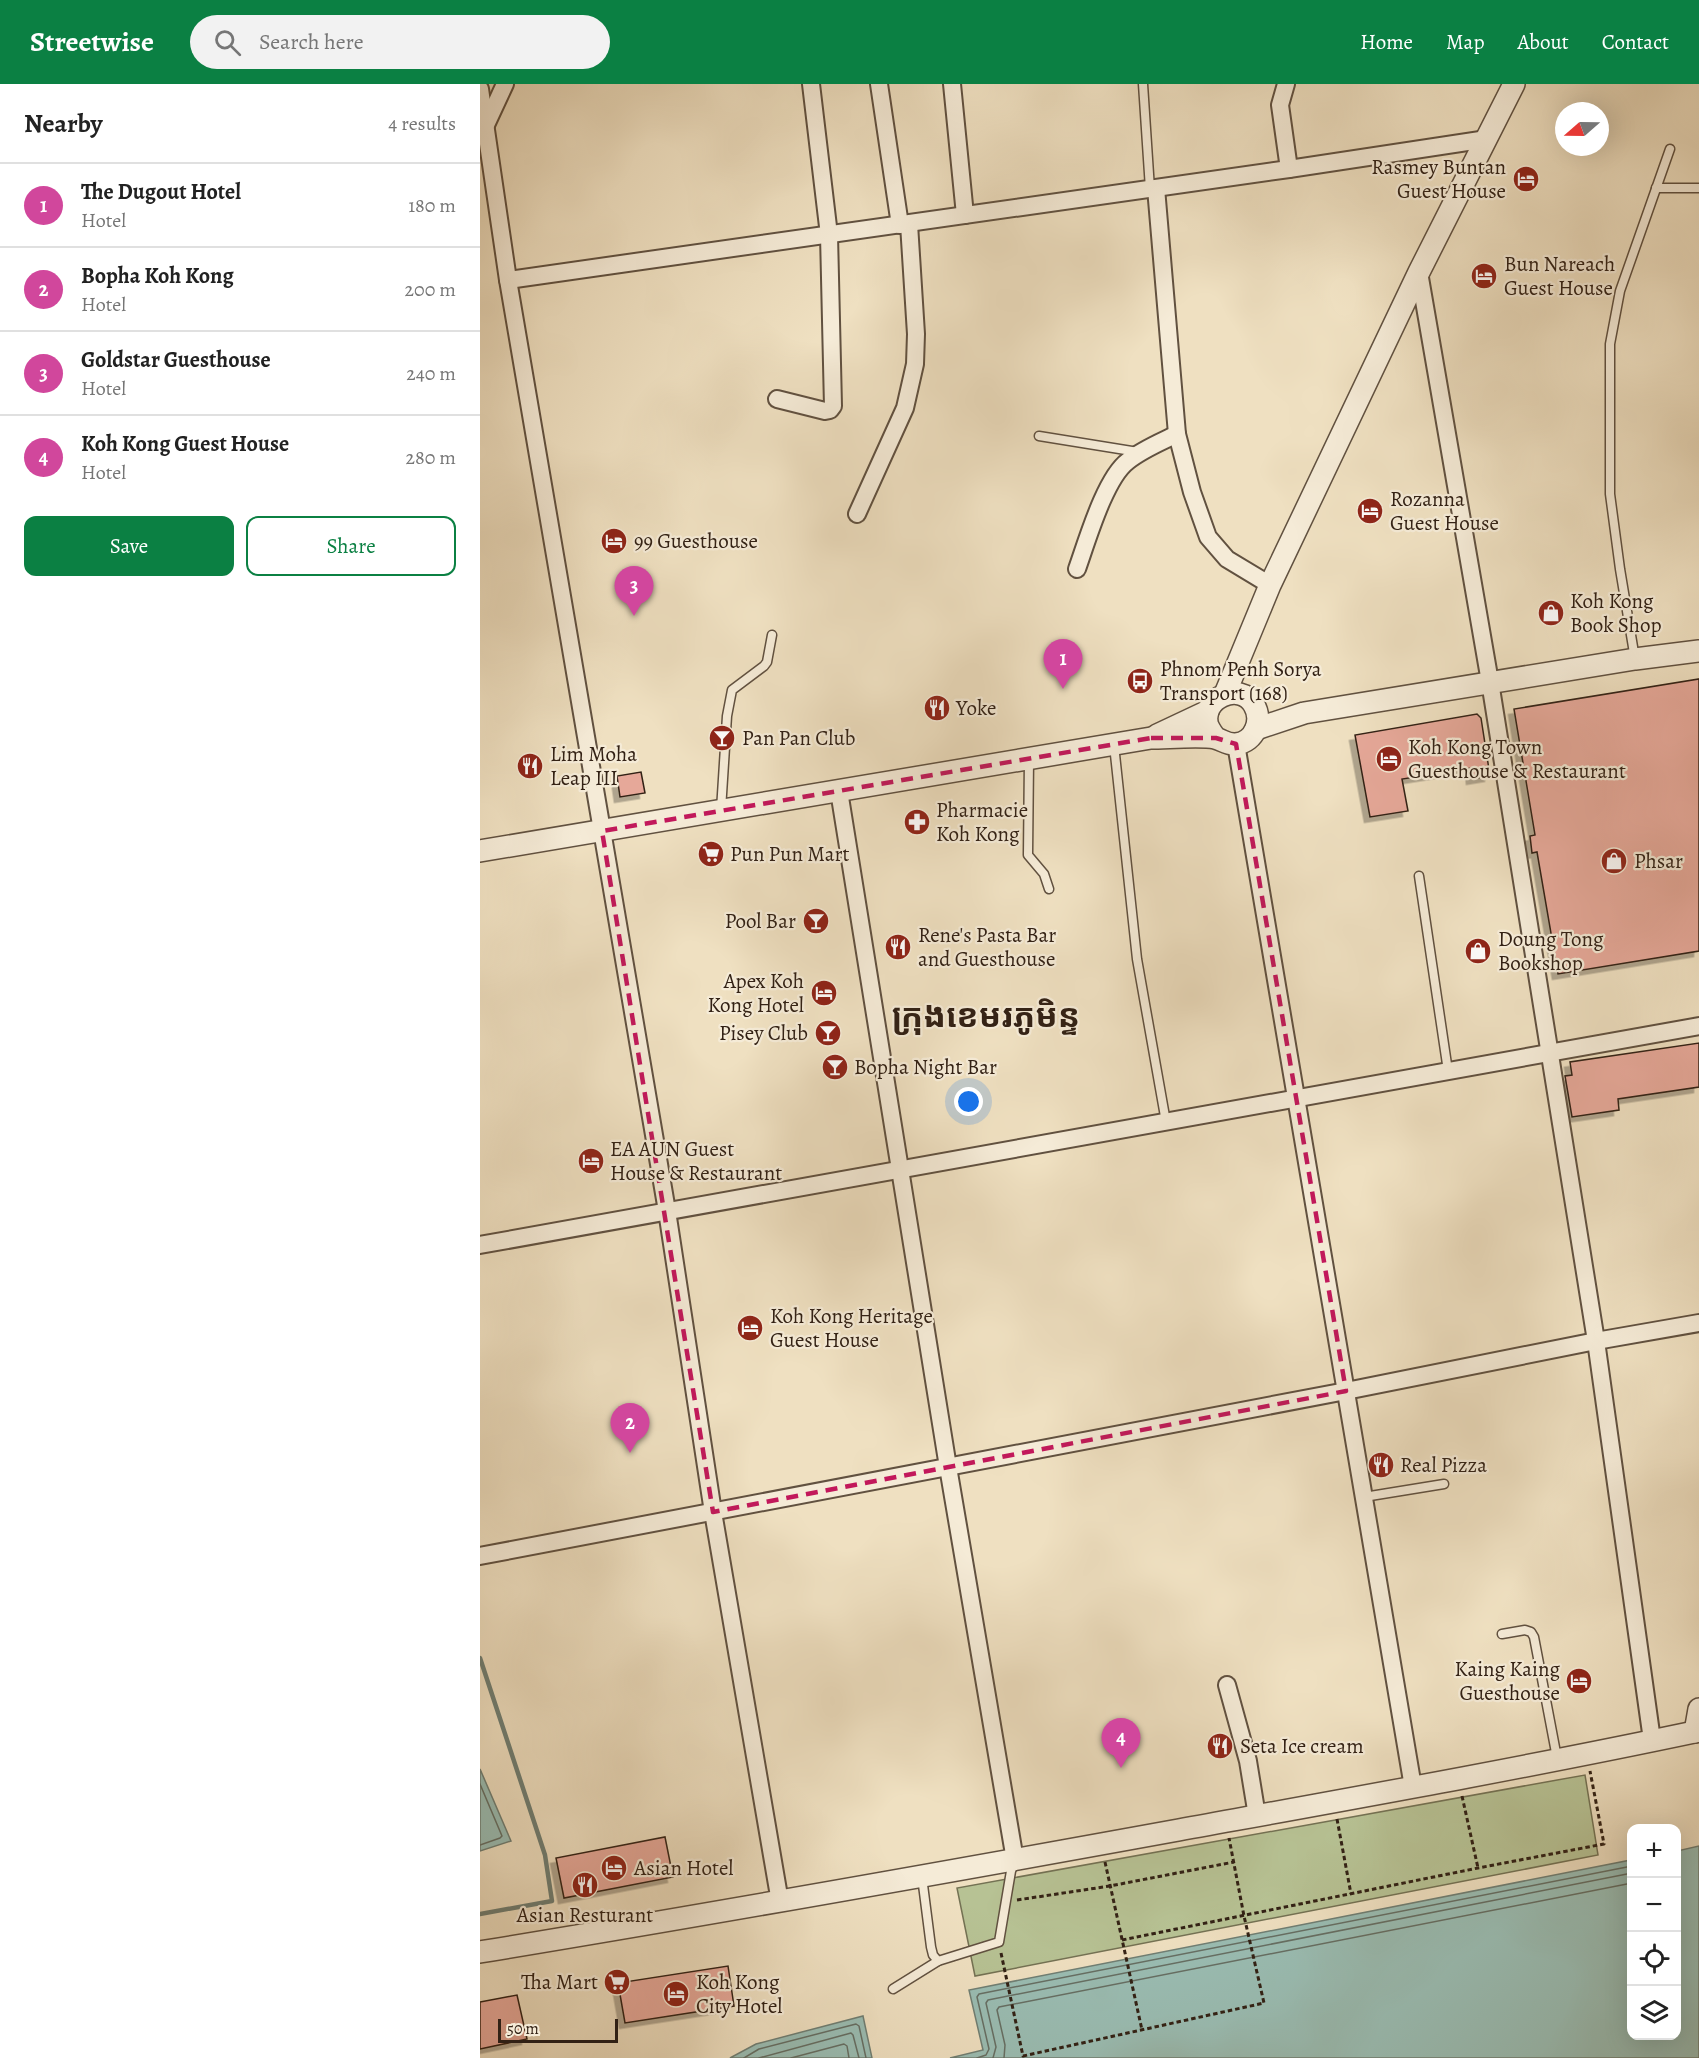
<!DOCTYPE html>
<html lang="en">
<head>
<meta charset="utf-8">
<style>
	body { margin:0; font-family:Alegreya,"Noto Sans Khmer",serif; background:#f2f2f2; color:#222 }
	.controls { position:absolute; right:18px; bottom:18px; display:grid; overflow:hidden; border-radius:12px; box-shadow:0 6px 24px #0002 }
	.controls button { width:54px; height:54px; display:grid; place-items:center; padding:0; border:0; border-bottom:2px solid #e0e0e0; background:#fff; color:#222; font:30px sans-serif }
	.compass { position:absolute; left:1075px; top:18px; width:54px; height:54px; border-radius:50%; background:#fff; box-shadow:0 6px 24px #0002; rotate:250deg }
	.scale { position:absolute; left:18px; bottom:15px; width:120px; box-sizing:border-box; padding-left:6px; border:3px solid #322115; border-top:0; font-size:16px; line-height:21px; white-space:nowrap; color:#322115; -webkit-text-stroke:4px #f5ebd7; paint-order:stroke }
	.you { position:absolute; left:489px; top:1018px; width:21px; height:21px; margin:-15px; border:4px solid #fff; border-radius:50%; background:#1a73e8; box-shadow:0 0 0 9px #1a73e833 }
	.badge { display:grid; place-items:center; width:39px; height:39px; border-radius:50%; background:#0b8043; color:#fff; font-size:20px; font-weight:700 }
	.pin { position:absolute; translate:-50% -50px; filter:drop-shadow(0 2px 3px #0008) }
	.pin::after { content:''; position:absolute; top:32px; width:21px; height:18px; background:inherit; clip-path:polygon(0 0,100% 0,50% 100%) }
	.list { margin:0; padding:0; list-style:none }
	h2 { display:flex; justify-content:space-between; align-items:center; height:78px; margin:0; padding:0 24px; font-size:26px }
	h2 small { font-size:20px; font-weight:400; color:#767676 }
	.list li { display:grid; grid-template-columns:39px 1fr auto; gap:18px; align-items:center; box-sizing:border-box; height:84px; padding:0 24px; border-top:2px solid #e0e0e0 }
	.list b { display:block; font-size:22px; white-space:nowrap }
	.list p { margin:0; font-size:20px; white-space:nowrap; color:#767676 }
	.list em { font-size:20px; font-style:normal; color:#767676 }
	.actions { display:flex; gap:12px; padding:18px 24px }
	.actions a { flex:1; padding:14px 0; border:2px solid #0b8043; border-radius:12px; text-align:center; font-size:21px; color:#0b8043 }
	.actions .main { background:#0b8043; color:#fff }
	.icon { flex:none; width:33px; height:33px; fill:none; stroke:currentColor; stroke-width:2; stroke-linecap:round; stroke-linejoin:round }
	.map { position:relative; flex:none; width:1219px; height:1974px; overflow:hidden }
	header { display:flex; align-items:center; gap:36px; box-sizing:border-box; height:84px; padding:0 30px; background:#0b8043; color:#fff }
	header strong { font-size:28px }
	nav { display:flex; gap:33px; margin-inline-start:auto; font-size:21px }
	.search { width:420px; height:54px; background:#f2f2f2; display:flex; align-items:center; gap:15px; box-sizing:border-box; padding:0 21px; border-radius:33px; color:#767676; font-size:22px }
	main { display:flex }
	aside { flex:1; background:#fff }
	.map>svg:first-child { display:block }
	.green { fill:#b7c294; stroke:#747254; stroke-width:1.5 }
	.water { fill:#9abdb3; stroke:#707f74; stroke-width:1.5 }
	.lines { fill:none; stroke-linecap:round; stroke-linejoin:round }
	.shore { stroke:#666f64; stroke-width:1.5 }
	.stream { stroke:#707f74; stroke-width:4.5 }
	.building { fill:#e6a899; stroke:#322115; stroke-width:1.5; filter:url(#shadow) }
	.service-casing { stroke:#615140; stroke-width:11 }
	.minor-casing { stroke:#615140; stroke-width:20 }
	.tertiary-casing { stroke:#615140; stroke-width:24 }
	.path { stroke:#322115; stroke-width:3; stroke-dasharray:4.5 3; stroke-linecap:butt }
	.service { stroke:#f5ebd7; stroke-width:8 }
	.minor { stroke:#f5ebd7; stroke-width:16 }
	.tertiary { stroke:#f5ebd7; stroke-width:21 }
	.marked { fill:none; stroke:#c2185b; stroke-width:4.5; stroke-dasharray:12 8; stroke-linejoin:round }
	.labels { text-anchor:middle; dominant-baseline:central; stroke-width:4.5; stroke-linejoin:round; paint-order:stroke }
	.poi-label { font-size:21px; fill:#322115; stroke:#f5ebd7; text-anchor:start }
	.town-label { font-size:33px; font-weight:bold; fill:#322115; stroke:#f5ebd7 }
</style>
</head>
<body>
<header>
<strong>Streetwise</strong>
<div class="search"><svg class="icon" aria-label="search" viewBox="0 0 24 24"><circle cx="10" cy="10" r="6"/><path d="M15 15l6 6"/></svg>Search here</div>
<nav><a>Home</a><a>Map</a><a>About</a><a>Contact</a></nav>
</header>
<main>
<aside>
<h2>Nearby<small>4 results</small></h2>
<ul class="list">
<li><span class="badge" style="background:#d1479c">1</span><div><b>The Dugout Hotel</b><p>Hotel</p></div><em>180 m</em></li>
<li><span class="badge" style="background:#d1479c">2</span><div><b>Bopha Koh Kong</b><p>Hotel</p></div><em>200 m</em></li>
<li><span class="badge" style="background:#d1479c">3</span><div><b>Goldstar Guesthouse</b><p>Hotel</p></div><em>240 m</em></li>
<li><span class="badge" style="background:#d1479c">4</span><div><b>Koh Kong Guest House</b><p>Hotel</p></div><em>280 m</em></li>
</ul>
<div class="actions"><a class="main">Save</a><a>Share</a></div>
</aside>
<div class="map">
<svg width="1219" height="1974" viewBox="0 0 1219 1974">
	<defs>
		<filter id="shadow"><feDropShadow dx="-5.5" dy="5.5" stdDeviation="0" flood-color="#0004"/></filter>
	</defs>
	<rect width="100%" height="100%" fill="#efe0c1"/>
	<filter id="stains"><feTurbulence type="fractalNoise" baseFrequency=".00333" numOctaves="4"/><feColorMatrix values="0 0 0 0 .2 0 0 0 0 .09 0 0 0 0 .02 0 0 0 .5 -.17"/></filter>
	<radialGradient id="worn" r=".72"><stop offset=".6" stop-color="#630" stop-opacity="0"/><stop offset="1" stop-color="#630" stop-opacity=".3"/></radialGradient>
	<path class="green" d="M1105,1691L1118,1771L495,1892L477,1804Z"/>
	<g class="water">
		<path d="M0,1685L31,1757L0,1767Z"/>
		<path d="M1219,1762V1974H470L503,1966L489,1906L1151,1776L1152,1952H1196L1197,1767Z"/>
		<path d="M383,1932L392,1974H250L276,1960Z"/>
	</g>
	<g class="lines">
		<g class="shore">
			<path d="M0,1700L22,1752L20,1754L0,1761"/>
			<path d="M264,1974L279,1965L376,1940L379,1942L386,1974"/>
			<path d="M279,1974L371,1949L373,1951L379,1974"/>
			<path d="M311,1974L364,1960L367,1962L369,1974"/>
			<path d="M497,1974L506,1971L509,1965L497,1913L499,1910L1152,1782"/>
			<path d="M513,1974L516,1963L506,1919L508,1916L1152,1789"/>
			<path d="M524,1974L525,1961L517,1926L519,1923L1152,1799"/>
		</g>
		<path class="stream" d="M0,1574L65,1771L72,1817L0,1830"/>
	</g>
	<g class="building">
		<path d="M1219,595V867L1078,890L1057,768L1052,769L1050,752L1055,751L1034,625Z"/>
		<path d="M997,630L1001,634L1010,692L992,695L991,684L922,695L928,727L890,733L875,651Z"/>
		<path d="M161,688L165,709L140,713L137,692Z"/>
		<path d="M1219,959V1003L1138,1015L1139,1026L1092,1033L1085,992L1092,991L1090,978Z"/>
		<path d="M185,1753L193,1793L84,1814L76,1774Z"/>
		<path d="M248,1882L254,1922L145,1939L138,1899Z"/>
		<path d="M37,1911L47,1955L0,1965V1918Z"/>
	</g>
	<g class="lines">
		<defs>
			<g id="service">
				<path d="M663,0L670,105"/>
				<path d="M1176,104H1219"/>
				<path d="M559,352L658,368"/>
				<path d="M1155,575L1140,485L1130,410V260L1140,207L1190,65"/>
				<path d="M634,661L657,875L686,1038"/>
				<path d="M549,675L548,771L564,790L569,805"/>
				<path d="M241,726L247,632L252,606L284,582L287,578L292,551"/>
				<path d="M939,792L968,987"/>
				<path d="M884,1413L964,1400"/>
				<path d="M1022,1550L1045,1546L1051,1548L1054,1553L1077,1674"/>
				<path d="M458,1877L519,1858L531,1787L534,1779"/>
				<path d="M413,1905L458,1877L453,1871L451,1863L442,1793"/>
			</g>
			<g id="minor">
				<path d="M399,0L420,141"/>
				<path d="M472,0L485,131"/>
				<path d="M806,0L800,21L809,85"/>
				<path d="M0,5L28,196L187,1127L233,1428L300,1818"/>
				<path d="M6,41L25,0"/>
				<path d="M676,104L697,350L712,408L728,453L747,475L790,501"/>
				<path d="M939,188L1010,598L1116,1257L1172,1656"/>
				<path d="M28,196L809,85L1007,55"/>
				<path d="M297,315L345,327L350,326L353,322L349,151L331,0"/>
				<path d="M377,430L425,324L435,280L436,250L429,140"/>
				<path d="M597,485C607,457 625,394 648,377C663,365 681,358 697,350"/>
				<path d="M756,660L933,1703"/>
				<path d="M359,707L468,1383L535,1776"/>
				<path d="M0,1161L1219,942"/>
				<path d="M0,1472L866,1307L1116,1257L1219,1239"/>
				<path d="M747,1601L768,1677L777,1732"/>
			</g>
			<g id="tertiary">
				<path d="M745,610L790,501L939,188L1034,0"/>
				<path d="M776,645L824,629L1155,575L1219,567"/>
				<path d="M677,651L728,627"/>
				<path d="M0,767L671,654C687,654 721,651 735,654C743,656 747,661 756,660C775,658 783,636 774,621C760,596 719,615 728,642C730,646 733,651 736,654"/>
				<path d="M1215,1648L1219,1625"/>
				<path d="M0,1868C231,1830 462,1789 693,1747C869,1715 1044,1684 1219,1647"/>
			</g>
		</defs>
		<use href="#service" class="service-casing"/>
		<use href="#minor" class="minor-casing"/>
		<use href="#tertiary" class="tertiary-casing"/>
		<g class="path">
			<path d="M982,1712L998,1784"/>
			<path d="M857,1735L871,1810"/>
			<path d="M625,1778L662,1946"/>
			<path d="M537,1816L630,1802L754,1778"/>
			<path d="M642,1856L998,1784L1124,1760L1110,1687"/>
			<path d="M521,1869L543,1972L784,1919L764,1832L749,1754"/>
		</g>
		<use href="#service" class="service"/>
		<use href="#minor" class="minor"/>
		<use href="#tertiary" class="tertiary"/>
	</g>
	<path class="marked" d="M671,654H736L756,660L866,1307L233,1428L122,747Z"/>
	<defs>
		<symbol id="hotel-disc" viewBox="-11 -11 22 22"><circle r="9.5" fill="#8f2418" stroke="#f5ebd7"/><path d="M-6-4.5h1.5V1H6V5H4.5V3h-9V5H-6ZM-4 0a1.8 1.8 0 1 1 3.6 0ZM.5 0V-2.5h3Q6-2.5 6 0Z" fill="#fff"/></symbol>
		<symbol id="shop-disc" viewBox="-11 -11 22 22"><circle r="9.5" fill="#8f2418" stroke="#f5ebd7"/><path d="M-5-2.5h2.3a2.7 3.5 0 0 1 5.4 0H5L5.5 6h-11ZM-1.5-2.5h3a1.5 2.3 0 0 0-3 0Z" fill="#fff"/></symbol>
		<symbol id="bus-disc" viewBox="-11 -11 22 22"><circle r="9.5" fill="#8f2418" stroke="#f5ebd7"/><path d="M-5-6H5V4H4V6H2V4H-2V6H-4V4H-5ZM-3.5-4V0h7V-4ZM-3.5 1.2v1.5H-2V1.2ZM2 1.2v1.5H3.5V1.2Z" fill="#fff"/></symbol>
		<symbol id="restaurant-disc" viewBox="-11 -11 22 22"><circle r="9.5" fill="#8f2418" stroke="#f5ebd7"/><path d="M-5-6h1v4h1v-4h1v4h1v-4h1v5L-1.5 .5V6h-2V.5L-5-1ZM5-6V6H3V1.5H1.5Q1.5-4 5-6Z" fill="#fff"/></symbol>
		<symbol id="bar-disc" viewBox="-11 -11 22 22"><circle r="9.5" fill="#8f2418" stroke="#f5ebd7"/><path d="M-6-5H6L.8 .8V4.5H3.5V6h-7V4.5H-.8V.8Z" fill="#fff"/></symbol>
		<symbol id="pharmacy-disc" viewBox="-11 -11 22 22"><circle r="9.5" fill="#8f2418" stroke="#f5ebd7"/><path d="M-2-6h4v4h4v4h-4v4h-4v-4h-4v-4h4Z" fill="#fff"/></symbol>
		<symbol id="supermarket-disc" viewBox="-11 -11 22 22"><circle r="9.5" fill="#8f2418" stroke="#f5ebd7"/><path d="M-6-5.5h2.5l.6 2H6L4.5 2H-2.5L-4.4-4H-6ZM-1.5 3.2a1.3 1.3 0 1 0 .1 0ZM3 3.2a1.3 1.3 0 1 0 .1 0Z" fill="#fff"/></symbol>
	</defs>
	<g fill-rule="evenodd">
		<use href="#hotel-disc" x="1031" y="80" width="30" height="30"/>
		<use href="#hotel-disc" x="989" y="177" width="30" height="30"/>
		<use href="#hotel-disc" x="875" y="412" width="30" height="30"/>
		<use href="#hotel-disc" x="119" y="442" width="30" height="30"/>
		<use href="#shop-disc" x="1056" y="514" width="30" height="30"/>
		<use href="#bus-disc" x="645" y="582" width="30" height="30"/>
		<use href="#restaurant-disc" x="442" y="609" width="30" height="30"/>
		<use href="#bar-disc" x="227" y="639" width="30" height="30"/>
		<use href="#hotel-disc" x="894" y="660" width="30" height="30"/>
		<use href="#restaurant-disc" x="35" y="667" width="30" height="30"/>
		<use href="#pharmacy-disc" x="422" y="723" width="30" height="30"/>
		<use href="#supermarket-disc" x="216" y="755" width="30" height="30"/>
		<use href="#shop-disc" x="1119" y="762" width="30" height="30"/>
		<use href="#bar-disc" x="321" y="822" width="30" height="30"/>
		<use href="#restaurant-disc" x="403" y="848" width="30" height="30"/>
		<use href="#shop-disc" x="983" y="852" width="30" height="30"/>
		<use href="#hotel-disc" x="329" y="894" width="30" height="30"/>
		<use href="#bar-disc" x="333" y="934" width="30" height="30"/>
		<use href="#bar-disc" x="340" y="968" width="30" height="30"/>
		<use href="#hotel-disc" x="96" y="1062" width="30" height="30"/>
		<use href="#hotel-disc" x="255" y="1229" width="30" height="30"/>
		<use href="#restaurant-disc" x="886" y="1366" width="30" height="30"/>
		<use href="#hotel-disc" x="1084" y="1582" width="30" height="30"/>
		<use href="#restaurant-disc" x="725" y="1647" width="30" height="30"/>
		<use href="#hotel-disc" x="119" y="1769" width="30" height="30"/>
		<use href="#restaurant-disc" x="90" y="1786" width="30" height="30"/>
		<use href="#supermarket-disc" x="122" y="1883" width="30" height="30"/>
		<use href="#hotel-disc" x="181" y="1895" width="30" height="30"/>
	</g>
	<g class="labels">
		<g class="poi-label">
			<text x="1026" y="83" text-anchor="end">Rasmey Buntan<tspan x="1026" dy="24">Guest House</tspan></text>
			<text x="1024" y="180">Bun Nareach<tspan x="1024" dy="24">Guest House</tspan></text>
			<text x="910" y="415">Rozanna<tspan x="910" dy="24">Guest House</tspan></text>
			<text x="154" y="457">99 Guesthouse</text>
			<text x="1090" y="517">Koh Kong<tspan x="1090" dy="24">Book Shop</tspan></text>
			<text x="680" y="585">Phnom Penh Sorya<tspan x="680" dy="24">Transport (168)</tspan></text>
			<text x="476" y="624">Yoke</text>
			<text x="262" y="654">Pan Pan Club</text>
			<text x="928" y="663">Koh Kong Town<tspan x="928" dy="24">Guesthouse &amp; Restaurant</tspan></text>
			<text x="70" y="670">Lim Moha<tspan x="70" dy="24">Leap III</tspan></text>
			<text x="456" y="726">Pharmacie<tspan x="456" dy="24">Koh Kong</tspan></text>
			<text x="250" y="770">Pun Pun Mart</text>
			<text x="1154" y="777">Phsar</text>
			<text x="316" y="837" text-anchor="end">Pool Bar</text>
			<text x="438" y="851">Rene's Pasta Bar<tspan x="438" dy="24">and Guesthouse</tspan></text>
			<text x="1018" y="855">Doung Tong<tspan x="1018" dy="24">Bookshop</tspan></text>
			<text x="324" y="897" text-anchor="end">Apex Koh<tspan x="324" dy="24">Kong Hotel</tspan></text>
			<text x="328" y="949" text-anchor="end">Pisey Club</text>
			<text x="374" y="983">Bopha Night Bar</text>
			<text x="130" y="1065">EA AUN Guest<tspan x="130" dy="24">House &amp; Restaurant</tspan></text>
			<text x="290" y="1232">Koh Kong Heritage<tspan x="290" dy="24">Guest House</tspan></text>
			<text x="920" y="1381">Real Pizza</text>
			<text x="1080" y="1585" text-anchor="end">Kaing Kaing<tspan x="1080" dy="24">Guesthouse</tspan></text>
			<text x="760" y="1662">Seta Ice cream</text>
			<text x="154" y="1784">Asian Hotel</text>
			<text x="105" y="1831" text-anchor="middle">Asian Resturant</text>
			<text x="118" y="1898" text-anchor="end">Tha Mart</text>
			<text x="216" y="1898">Koh Kong<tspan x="216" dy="24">City Hotel</tspan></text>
		</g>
		<g class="town-label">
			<text x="506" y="931">ក្រុងខេមរភូមិន្ទ</text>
		</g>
	</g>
	<rect width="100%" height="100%" filter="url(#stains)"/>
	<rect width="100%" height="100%" fill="url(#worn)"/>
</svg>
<div class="controls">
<button>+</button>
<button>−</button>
<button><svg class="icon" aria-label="locate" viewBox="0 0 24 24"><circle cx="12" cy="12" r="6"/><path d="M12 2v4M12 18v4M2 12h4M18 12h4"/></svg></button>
<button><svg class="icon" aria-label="layers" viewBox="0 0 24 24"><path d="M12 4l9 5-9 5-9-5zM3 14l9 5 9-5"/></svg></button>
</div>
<svg class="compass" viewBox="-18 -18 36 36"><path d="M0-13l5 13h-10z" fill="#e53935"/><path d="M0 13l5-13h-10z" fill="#767676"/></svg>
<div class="scale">50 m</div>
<div class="you"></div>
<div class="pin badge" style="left:583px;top:605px;background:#d1479c">1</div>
<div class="pin badge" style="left:150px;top:1369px;background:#d1479c">2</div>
<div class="pin badge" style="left:154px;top:532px;background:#d1479c">3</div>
<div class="pin badge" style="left:641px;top:1684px;background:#d1479c">4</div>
</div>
</main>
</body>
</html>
